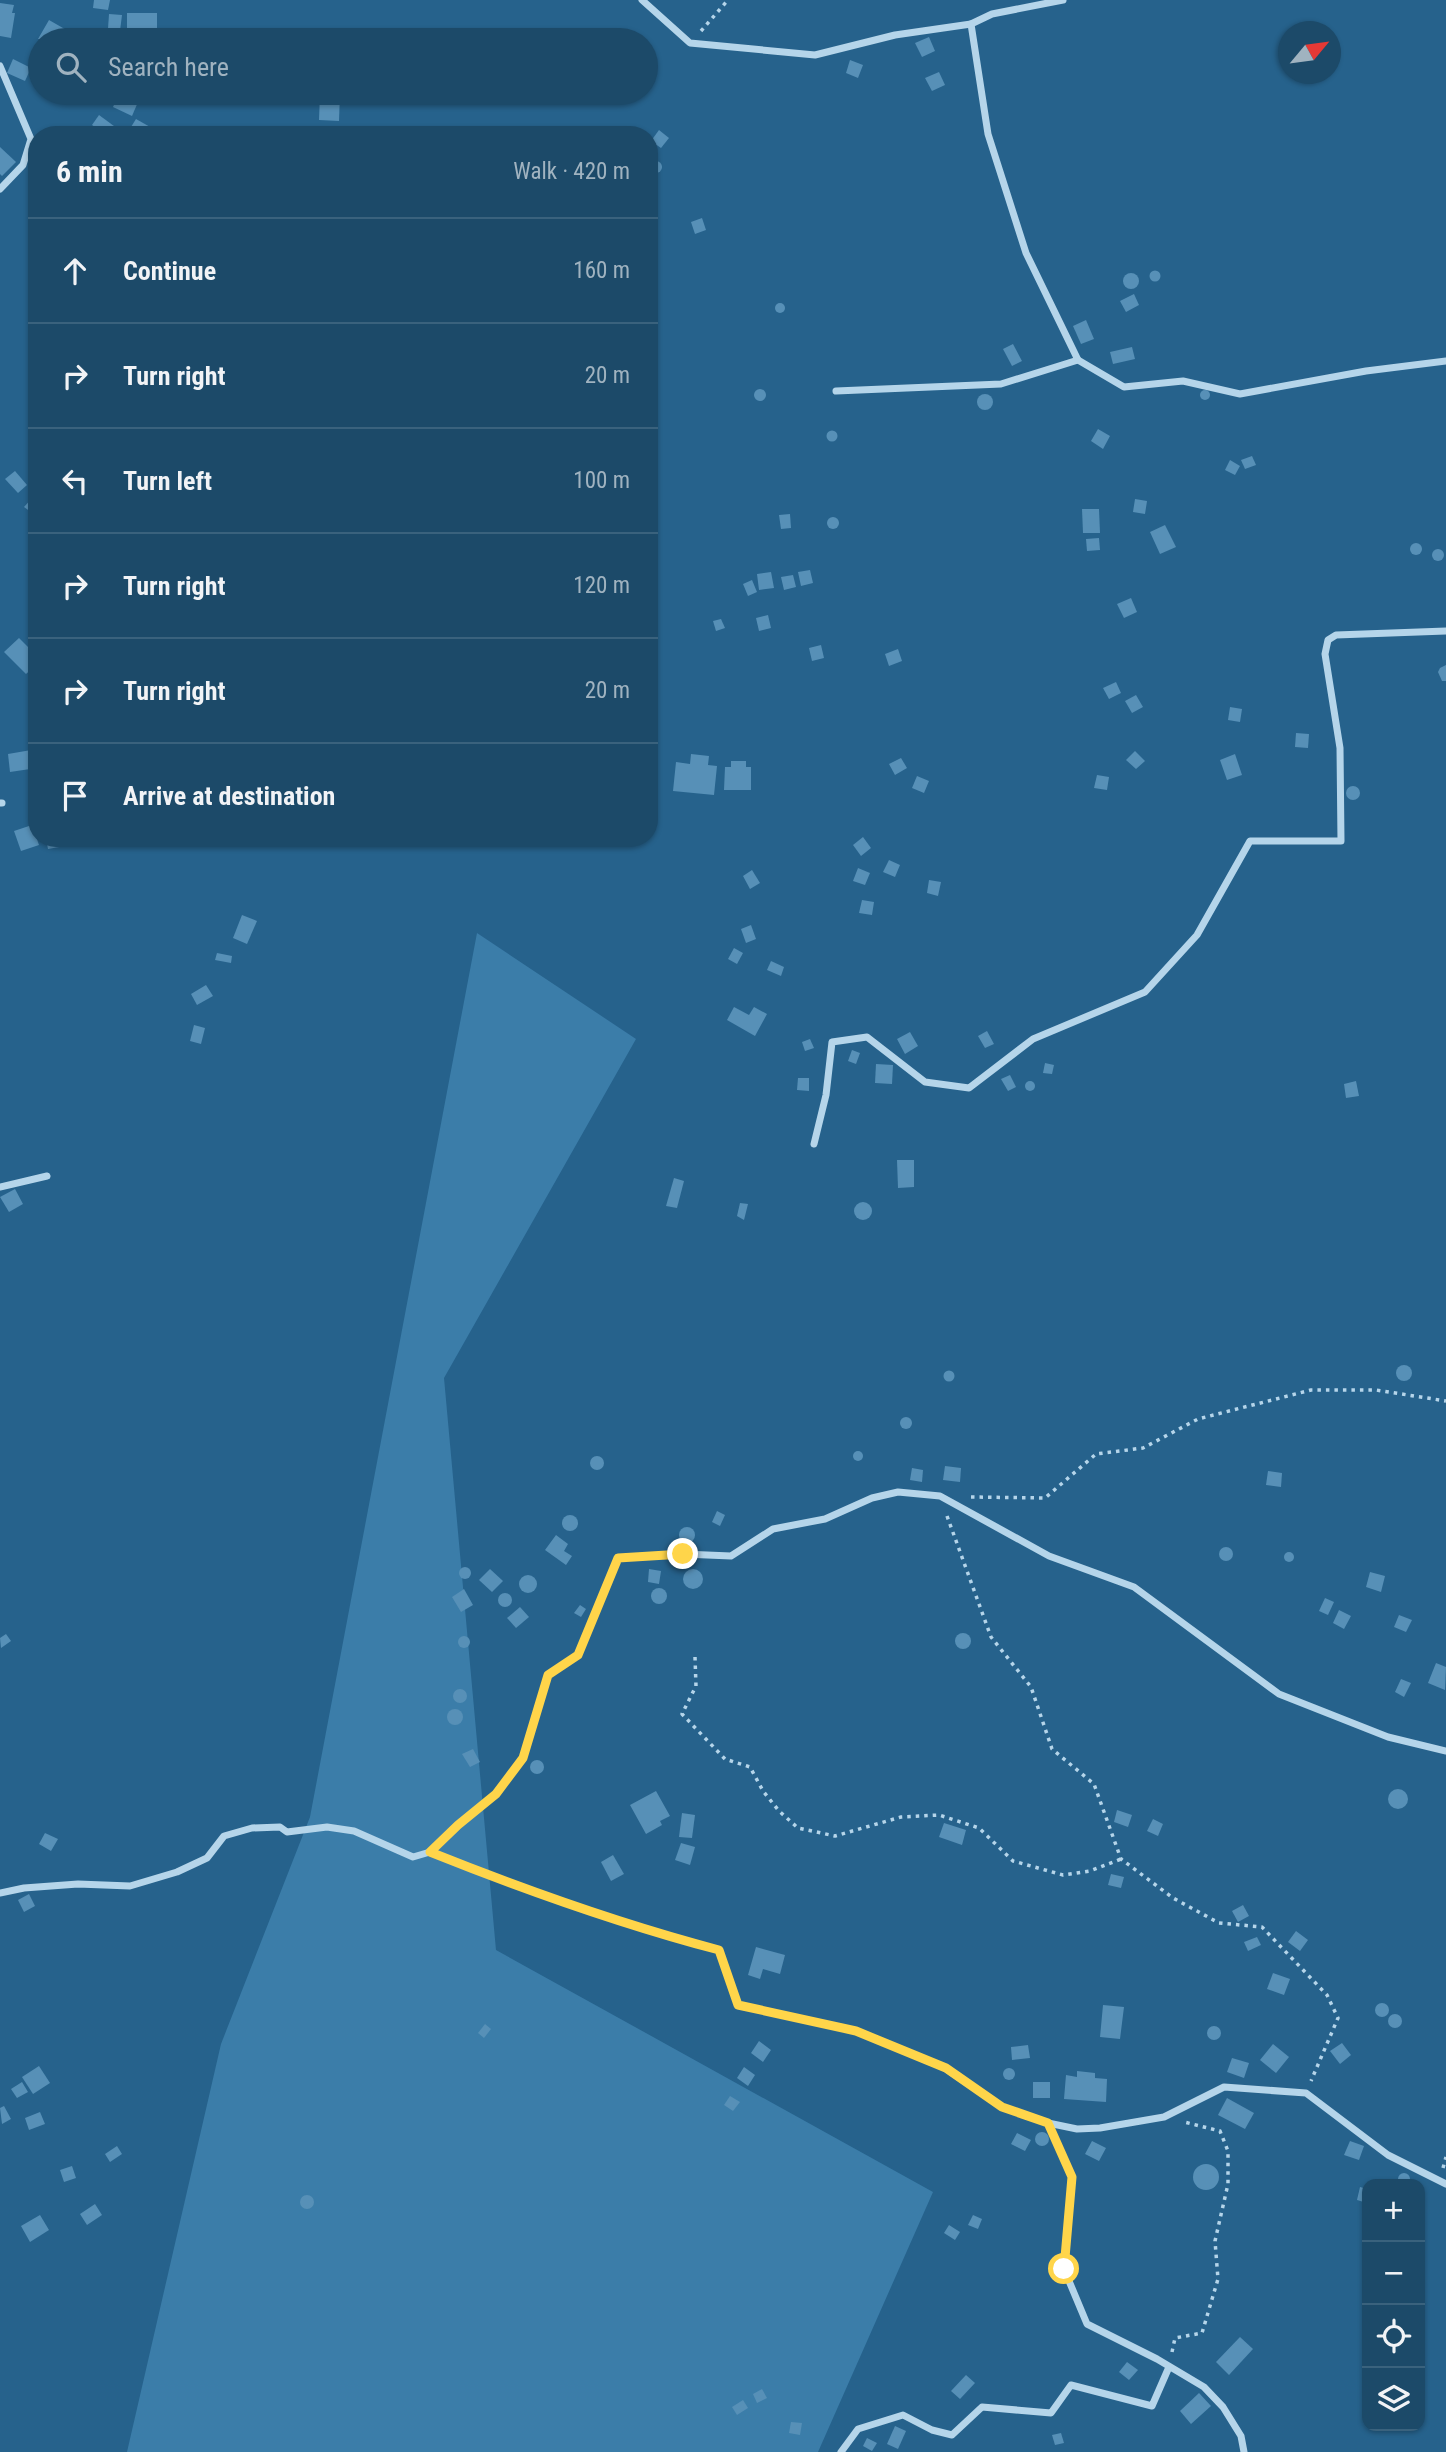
<!DOCTYPE html>
<html lang="en">
<head>
<meta charset="utf-8">
<style>
	body { margin:0; font-family:"Roboto Condensed",sans-serif; background:#295471; color:#f1f3f6 }
	.controls { position:absolute; right:21px; bottom:21px; display:grid; overflow:hidden; border-radius:14px; box-shadow:0 2px 5px #0004 }
	.controls button { width:63px; height:63px; display:grid; place-items:center; padding:0; border:0; border-bottom:2px solid #3a627d; background:#1c4a69; color:#f1f3f6; font:35px sans-serif }
	.compass { position:absolute; left:1278px; top:21px; width:63px; height:63px; border-radius:50%; background:#1c4a69; box-shadow:0 2px 5px #0004; rotate:61deg }
	.stop { position:absolute; width:21px; height:21px; margin:-16px; border:5px solid #ffd54a; border-radius:50%; background:#fff }
	.stop.end { background:#ffd54a; border-color:#fff; box-shadow:0 2px 7px #0008 }
	.list { margin:0; padding:0; list-style:none }
	h2 { display:flex; justify-content:space-between; align-items:center; height:91px; margin:0; padding:0 28px; font-size:30px }
	h2 small { font-size:23px; font-weight:400; color:#a0b3c0 }
	.list li { display:grid; grid-template-columns:46px 1fr auto; gap:21px; align-items:center; box-sizing:border-box; height:105px; padding:0 28px; border-top:2px solid #3a627d }
	.list b { display:block; font-size:26px; white-space:nowrap }
	.list em { font-size:23px; font-style:normal; color:#a0b3c0 }
	.icon { flex:none; width:38px; height:38px; fill:none; stroke:currentColor; stroke-width:2; stroke-linecap:round; stroke-linejoin:round }
	.map { position:relative; flex:none; width:1446px; height:2452px; overflow:hidden }
	.search { position:absolute; background:#1c4a69; box-shadow:0 2px 5px #0004; left:28px; top:28px; width:630px; height:77px; display:flex; align-items:center; gap:18px; box-sizing:border-box; padding:0 24px; border-radius:38px; color:#a0b3c0; font-size:26px }
	.panel { position:absolute; background:#1c4a69; box-shadow:0 2px 5px #0004; left:28px; top:126px; width:630px; height:721px; border-radius:28px }
	.map>svg:first-child { display:block }
	.green { fill:#3b7da9 }
	.building { fill:#5790b7 }
	.lines { fill:none; stroke-linecap:round; stroke-linejoin:round }
	.path { stroke:#b5d5ea; stroke-width:3.5; stroke-dasharray:3.5 5; stroke-linecap:butt }
	.street { stroke:#b5d5ea; stroke-width:7 }
	.route { stroke:#ffd54a; stroke-width:9 }
</style>
</head>
<body>
<div class="map">
<svg width="1446" height="2452" viewBox="0 0 1446 2452">
	<rect width="100%" height="100%" fill="#26628c"/>
	<path class="green" d="M477,933L636,1039L444,1378L496,1950L933,2192L818,2452H127L221,2044L310,1817Z"/>
	<g class="building">
		<path d="M94,0H110L108,10L93,8Z"/>
		<path d="M0,3L14,5L12,13H15L11,38L0,36Z"/>
		<path d="M127,13H157V30L142,29V34H127Z"/>
		<path d="M109,14L122,15L120,31L108,29Z"/>
		<path d="M49,20L70,32L67,37L72,40L38,39Z"/>
		<path d="M929,37L935,51L922,57L915,43Z"/>
		<path d="M13,59L31,68L25,81L7,73Z"/>
		<path d="M850,60L863,65L858,78L846,73Z"/>
		<path d="M939,72L945,85L932,91L925,78Z"/>
		<path d="M171,93H184L180,102L169,96Z"/>
		<path d="M320,93H340L339,121L319,120Z"/>
		<path d="M119,94L138,102L132,116L113,107Z"/>
		<path d="M99,115L118,129L114,135H106L92,125Z"/>
		<path d="M136,119L159,132L158,135H126Z"/>
		<path d="M659,130L669,138L661,148L651,141Z"/>
		<path d="M0,147L16,162L2,176L0,174Z"/>
		<circle cx="656" cy="167" r="6"/>
		<path d="M702,218L706,230L695,234L691,222Z"/>
		<circle cx="1155" cy="276" r="5.5"/>
		<circle cx="1131" cy="281" r="8"/>
		<path d="M1134,294L1139,305L1126,312L1120,301Z"/>
		<circle cx="780" cy="308" r="5"/>
		<path d="M1086,320L1094,339L1081,344L1073,326Z"/>
		<path d="M1013,344L1022,361L1012,366L1003,349Z"/>
		<path d="M1132,347L1135,359L1113,364L1110,352Z"/>
		<circle cx="760" cy="395" r="6"/>
		<circle cx="1205" cy="395" r="5"/>
		<circle cx="985" cy="402" r="8"/>
		<path d="M1098,429L1110,436L1103,449L1091,441Z"/>
		<circle cx="832" cy="436" r="5.5"/>
		<path d="M1252,456L1256,465L1245,469L1241,460Z"/>
		<path d="M1230,460L1240,466L1235,475L1225,470Z"/>
		<path d="M15,471L27,485L18,493L5,479Z"/>
		<path d="M33,497L37,500L35,515L24,507Z"/>
		<path d="M1135,499L1147,501L1145,514L1133,512Z"/>
		<path d="M1082,509H1099L1100,533H1083Z"/>
		<path d="M790,514L791,528L781,529L779,515Z"/>
		<circle cx="833" cy="523" r="6"/>
		<path d="M1165,525L1176,547L1160,554L1150,532Z"/>
		<path d="M1099,538L1100,550L1087,551L1086,539Z"/>
		<circle cx="1416" cy="549" r="6"/>
		<circle cx="1438" cy="555" r="6"/>
		<path d="M810,570L813,583L801,586L798,572Z"/>
		<path d="M771,572L774,588L759,590L757,574Z"/>
		<path d="M793,575L796,587L784,590L781,577Z"/>
		<path d="M752,580L757,592L748,596L743,584Z"/>
		<path d="M1131,598L1137,612L1124,618L1117,604Z"/>
		<path d="M768,615L771,628L759,631L756,618Z"/>
		<path d="M721,619L725,628L716,631L713,621Z"/>
		<path d="M19,638L37,656V664L26,674L4,652Z"/>
		<path d="M821,645L824,658L812,661L809,648Z"/>
		<path d="M898,649L902,661L889,666L885,654Z"/>
		<path d="M1446,665V681H1442L1438,672L1440,668Z"/>
		<path d="M1116,682L1121,693L1109,699L1103,688Z"/>
		<path d="M1136,695L1143,707L1132,713L1125,701Z"/>
		<path d="M1230,707L1242,709L1240,722L1228,720Z"/>
		<path d="M1296,733L1309,734L1308,748L1295,747Z"/>
		<path d="M37,749V768L10,772L8,754Z"/>
		<path d="M1135,751L1145,761L1136,769L1126,760Z"/>
		<path d="M691,754L709,756L708,765L717,766L714,795L673,791L676,762L690,764Z"/>
		<path d="M1235,754L1242,775L1227,780L1220,760Z"/>
		<path d="M901,758L907,768L895,775L889,764Z"/>
		<path d="M731,761H746V767H751V790H724L725,767H731Z"/>
		<path d="M1097,775L1109,777L1107,790L1094,788Z"/>
		<path d="M917,776L929,781L924,793L912,788Z"/>
		<circle cx="1353" cy="793" r="7"/>
		<path d="M32,825L39,845L21,851L14,831Z"/>
		<path d="M863,837L871,848L861,856L853,845Z"/>
		<path d="M46,838H69L70,845L48,849Z"/>
		<path d="M889,860L900,865L895,877L883,872Z"/>
		<path d="M858,868L870,873L865,885L853,881Z"/>
		<path d="M752,870L760,883L750,889L743,876Z"/>
		<path d="M929,880L941,882L938,896L927,893Z"/>
		<path d="M862,900L874,902L872,915L859,913Z"/>
		<path d="M242,915L257,921L247,944L233,938Z"/>
		<path d="M751,925L756,939L746,943L741,929Z"/>
		<path d="M734,948L743,953L737,964L728,959Z"/>
		<path d="M217,953L232,956L231,963L215,960Z"/>
		<path d="M771,961L784,967L781,976L767,970Z"/>
		<path d="M206,985L213,996L197,1005L191,994Z"/>
		<path d="M734,1007L749,1015L754,1007L767,1014L755,1036L727,1020Z"/>
		<path d="M194,1025L205,1028L201,1044L190,1041Z"/>
		<path d="M987,1031L994,1044L985,1048L978,1036Z"/>
		<path d="M910,1032L918,1046L905,1054L897,1039Z"/>
		<path d="M810,1039L814,1048L805,1051L802,1042Z"/>
		<path d="M852,1050L860,1053L856,1064L848,1061Z"/>
		<path d="M1045,1063L1054,1065L1052,1074L1043,1073Z"/>
		<path d="M876,1064L893,1065L892,1084L875,1083Z"/>
		<path d="M1010,1075L1016,1087L1008,1091L1001,1079Z"/>
		<path d="M798,1078H809V1091L797,1090Z"/>
		<path d="M1356,1081L1359,1096L1346,1098L1344,1084Z"/>
		<circle cx="1030" cy="1086" r="5"/>
		<path d="M897,1160H914V1187L898,1188Z"/>
		<path d="M674,1178L684,1181L677,1208L666,1206Z"/>
		<path d="M15,1189L23,1204L9,1212L0,1197Z"/>
		<circle cx="863" cy="1211" r="9"/>
		<path d="M740,1203L748,1204L744,1220L737,1216Z"/>
		<circle cx="1404" cy="1373" r="8"/>
		<circle cx="949" cy="1376" r="5.5"/>
		<circle cx="906" cy="1423" r="6"/>
		<circle cx="858" cy="1456" r="5"/>
		<circle cx="597" cy="1463" r="7"/>
		<path d="M945,1466L961,1468L960,1482L943,1480Z"/>
		<path d="M912,1468L923,1470L922,1482L910,1480Z"/>
		<path d="M1268,1471L1282,1473L1281,1487L1266,1485Z"/>
		<path d="M717,1511L725,1515L720,1526L712,1522Z"/>
		<circle cx="570" cy="1523" r="8"/>
		<circle cx="687" cy="1535" r="8"/>
		<path d="M556,1535L568,1544L564,1551L572,1556L566,1565L545,1550Z"/>
		<circle cx="1226" cy="1554" r="7"/>
		<circle cx="1289" cy="1557" r="5"/>
		<circle cx="465" cy="1573" r="6"/>
		<path d="M490,1569L503,1581L492,1592L479,1580Z"/>
		<path d="M649,1569L661,1571L659,1584L648,1582Z"/>
		<circle cx="693" cy="1579" r="10"/>
		<path d="M1370,1572L1385,1576L1381,1592L1366,1587Z"/>
		<circle cx="528" cy="1584" r="9"/>
		<circle cx="659" cy="1596" r="8"/>
		<path d="M464,1589L473,1605L461,1612L452,1597Z"/>
		<circle cx="505" cy="1600" r="7"/>
		<path d="M1325,1598L1334,1602L1328,1615L1319,1611Z"/>
		<path d="M580,1605L586,1609L581,1617L574,1613Z"/>
		<path d="M520,1607L529,1617L516,1628L507,1618Z"/>
		<path d="M1339,1610L1351,1616L1344,1629L1333,1623Z"/>
		<path d="M1399,1615L1412,1620L1406,1632L1394,1627Z"/>
		<circle cx="963" cy="1641" r="8"/>
		<path d="M6,1634L11,1641L1,1648L0,1638Z"/>
		<circle cx="464" cy="1642" r="6"/>
		<path d="M1436,1663L1446,1667L1445,1690L1428,1683Z"/>
		<path d="M1401,1679L1411,1683L1404,1697L1395,1692Z"/>
		<circle cx="460" cy="1696" r="7"/>
		<circle cx="455" cy="1717" r="8"/>
		<path d="M473,1749L480,1762L470,1767L462,1754Z"/>
		<circle cx="537" cy="1767" r="7"/>
		<circle cx="1398" cy="1799" r="10"/>
		<path d="M656,1791L670,1816L660,1821L662,1825L646,1834L630,1805Z"/>
		<path d="M1117,1810L1132,1815L1128,1827L1114,1822Z"/>
		<path d="M682,1813L695,1815L692,1838L679,1837Z"/>
		<path d="M1153,1819L1163,1824L1158,1836L1147,1831Z"/>
		<path d="M944,1823L966,1830L962,1845L939,1837Z"/>
		<path d="M45,1833L58,1839L51,1851L39,1844Z"/>
		<path d="M681,1843L695,1847L690,1865L675,1860Z"/>
		<path d="M613,1855L624,1874L611,1881L601,1862Z"/>
		<path d="M1111,1874L1124,1877L1121,1888L1108,1885Z"/>
		<path d="M29,1894L35,1906L24,1912L18,1900Z"/>
		<path d="M1243,1905L1249,1916L1238,1922L1232,1911Z"/>
		<path d="M1296,1931L1308,1940L1300,1951L1288,1942Z"/>
		<path d="M1257,1937L1261,1945L1248,1951L1244,1942Z"/>
		<path d="M756,1947L785,1955L780,1974L763,1969L760,1979L748,1975Z"/>
		<path d="M1273,1973L1290,1979L1284,1995L1267,1989Z"/>
		<circle cx="1382" cy="2010" r="7"/>
		<path d="M1103,2005L1124,2007L1120,2039L1100,2037Z"/>
		<circle cx="1395" cy="2021" r="7"/>
		<path d="M485,2024L491,2029L484,2038L478,2033Z"/>
		<circle cx="1214" cy="2033" r="7"/>
		<path d="M759,2041L771,2050L763,2062L751,2053Z"/>
		<path d="M1342,2043L1351,2055L1340,2064L1330,2051Z"/>
		<path d="M1273,2044L1289,2057L1276,2073L1260,2060Z"/>
		<path d="M1028,2045L1030,2058L1012,2060L1011,2047Z"/>
		<path d="M1232,2058L1249,2063L1244,2078L1227,2072Z"/>
		<path d="M39,2066L50,2083L33,2094L22,2077Z"/>
		<path d="M744,2067L755,2075L748,2086L737,2078Z"/>
		<circle cx="1009" cy="2074" r="6"/>
		<path d="M1077,2071L1095,2073V2078L1107,2079L1106,2102L1064,2099L1066,2075L1077,2077Z"/>
		<path d="M22,2082L28,2092L17,2098L11,2089Z"/>
		<rect x="1033" y="2082" width="17" height="16"/>
		<path d="M730,2096L740,2102L733,2111L724,2105Z"/>
		<path d="M1227,2098L1254,2113L1245,2129L1218,2115Z"/>
		<path d="M4,2106L11,2119L2,2124L0,2108Z"/>
		<path d="M40,2112L45,2124L29,2130L25,2118Z"/>
		<circle cx="1042" cy="2139" r="7"/>
		<path d="M1017,2133L1031,2140L1025,2151L1011,2144Z"/>
		<path d="M1092,2141L1106,2148L1099,2161L1085,2154Z"/>
		<path d="M1350,2141L1364,2146L1359,2160L1344,2155Z"/>
		<path d="M117,2146L122,2154L110,2162L105,2154Z"/>
		<circle cx="1206" cy="2177" r="13"/>
		<path d="M72,2166L76,2178L64,2182L60,2170Z"/>
		<circle cx="1404" cy="2179" r="6"/>
		<path d="M1360,2187L1367,2189V2203L1357,2200Z"/>
		<circle cx="307" cy="2202" r="7"/>
		<path d="M95,2204L102,2215L87,2225L80,2214Z"/>
		<path d="M40,2215L49,2230L30,2242L21,2226Z"/>
		<path d="M973,2215L982,2219L978,2229L968,2225Z"/>
		<path d="M949,2225L960,2232L955,2240L944,2233Z"/>
		<path d="M1240,2337L1253,2349L1229,2375L1216,2362Z"/>
		<path d="M1127,2362L1138,2370L1129,2380L1119,2372Z"/>
		<path d="M966,2375L975,2383L960,2399L951,2391Z"/>
		<path d="M762,2389L767,2398L757,2403L753,2394Z"/>
		<path d="M1199,2393L1211,2406L1191,2424L1180,2411Z"/>
		<path d="M743,2400L748,2408L737,2415L732,2407Z"/>
		<path d="M791,2422L802,2423L800,2435L789,2433Z"/>
		<path d="M895,2426L906,2431L898,2449L887,2444Z"/>
		<path d="M1061,2433L1064,2443L1055,2445L1052,2435Z"/>
		<path d="M867,2438L877,2443L872,2451L863,2446Z"/>
	</g>
	<g class="lines">
		<g class="path">
			<path d="M701,31L728,0"/>
			<path d="M971,1497L1045,1498L1096,1454L1143,1448L1198,1419L1311,1390H1376L1446,1401"/>
			<path d="M947,1516L991,1637L1031,1687L1052,1749L1094,1784L1121,1859L1173,1898L1219,1923L1262,1927L1327,1995L1338,2018L1311,2081"/>
			<path d="M695,1657L696,1686L682,1714L725,1759L750,1767L763,1791L779,1811L798,1828L835,1836L901,1817L939,1815L979,1828L1013,1861L1063,1875L1090,1871L1121,1859"/>
			<path d="M1443,2168L1446,2157"/>
			<path d="M1172,2352L1175,2338L1202,2333L1218,2279L1215,2241L1228,2184V2151L1220,2131L1184,2122"/>
		</g>
		<g class="street">
			<path d="M642,0L690,43L815,55L895,35L971,24L992,14L1063,0"/>
			<path d="M0,66L31,139L23,165L0,189"/>
			<path d="M1078,360L1124,387L1183,381L1240,394L1366,371L1446,361"/>
			<path d="M836,391L1001,384L1078,360L1026,253L988,134L971,24"/>
			<path d="M0,803H2"/>
			<path d="M814,1144L826,1095L832,1042L867,1037L925,1082L969,1088L1033,1039L1145,992L1197,935L1250,841H1341L1340,748L1325,654L1328,640L1336,635L1446,631"/>
			<path d="M0,1187L47,1176"/>
			<path d="M430,1852C525,1890 620,1924 719,1950L738,2005L856,2031L945,2068L1002,2107L1048,2123L1077,2129L1100,2128L1164,2117L1224,2087L1306,2093L1388,2155L1446,2184"/>
			<path d="M0,1893L24,1888L78,1884L130,1886L177,1872L207,1858L224,1836L252,1828L280,1827L287,1832L327,1827L354,1831L413,1857L430,1852L458,1825L496,1794L523,1758L548,1675L578,1655L618,1558L683,1554L731,1556L773,1529L825,1519L872,1498L898,1492L940,1496L1049,1556L1134,1587L1279,1694L1388,1737L1446,1751"/>
			<path d="M1048,2123L1072,2177L1064,2269L1087,2324L1157,2359L1204,2387L1223,2407L1241,2436L1244,2452"/>
			<path d="M841,2452L858,2429L903,2415L932,2430L952,2435L982,2407L1051,2413L1071,2385L1152,2406L1169,2367"/>
		</g>
	</g>
	<g class="lines">
		<path class="route" d="M683,1554L618,1558L578,1655L548,1675L523,1758L496,1794L458,1825L430,1852C525,1890 620,1924 719,1950L738,2005L856,2031L946,2068L1002,2107L1048,2123L1072,2177L1064,2269"/>
	</g>
</svg>
<div class="controls">
<button>+</button>
<button>−</button>
<button><svg class="icon" aria-label="locate" viewBox="0 0 24 24"><circle cx="12" cy="12" r="6"/><path d="M12 2v4M12 18v4M2 12h4M18 12h4"/></svg></button>
<button><svg class="icon" aria-label="layers" viewBox="0 0 24 24"><path d="M12 4l9 5-9 5-9-5zM3 14l9 5 9-5"/></svg></button>
</div>
<svg class="compass" viewBox="-18 -18 36 36"><path d="M0-13l5 13h-10z" fill="#e53935"/><path d="M0 13l5-13h-10z" fill="#a0b3c0"/></svg>
<div class="stop" style="left:1064px;top:2269px"></div>
<div class="stop end" style="left:683px;top:1554px"></div>
<div class="search"><svg class="icon" aria-label="search" viewBox="0 0 24 24"><circle cx="10" cy="10" r="6"/><path d="M15 15l6 6"/></svg>Search here</div>
<section class="panel">
<h2>6 min<small>Walk · 420 m</small></h2>
<ul class="list">
<li><svg class="icon" aria-label="ahead" viewBox="0 0 24 24"><path d="M12 20V5M6 11l6-6 6 6"/></svg><div><b>Continue</b></div><em>160 m</em></li>
<li><svg class="icon" aria-label="right" viewBox="0 0 24 24"><path d="M7 20v-9h11M14 6l5 5-5 5"/></svg><div><b>Turn right</b></div><em>20 m</em></li>
<li><svg class="icon" aria-label="left" viewBox="0 0 24 24"><path d="M17 20v-9H6M10 6l-5 5 5 5"/></svg><div><b>Turn left</b></div><em>100 m</em></li>
<li><svg class="icon" aria-label="right" viewBox="0 0 24 24"><path d="M7 20v-9h11M14 6l5 5-5 5"/></svg><div><b>Turn right</b></div><em>120 m</em></li>
<li><svg class="icon" aria-label="right" viewBox="0 0 24 24"><path d="M7 20v-9h11M14 6l5 5-5 5"/></svg><div><b>Turn right</b></div><em>20 m</em></li>
<li><svg class="icon" aria-label="arrive" viewBox="0 0 24 24"><path d="M6 21V4h12l-3 4 3 4H6"/></svg><div><b>Arrive at destination</b></div></li>
</ul>
</section>
</div>
</body>
</html>
